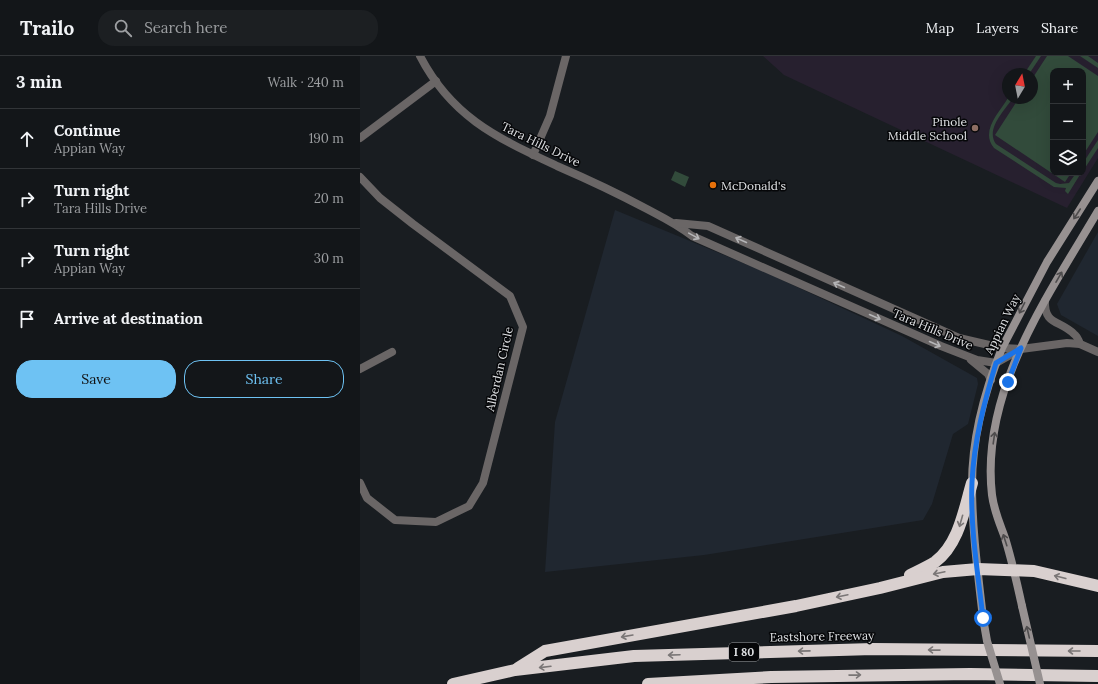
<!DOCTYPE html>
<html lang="en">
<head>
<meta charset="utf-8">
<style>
	body { margin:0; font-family:Lora,serif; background:#1c1f22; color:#f1f3f6 }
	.controls { position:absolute; right:12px; top:12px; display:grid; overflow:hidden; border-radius:8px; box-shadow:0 4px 16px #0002 }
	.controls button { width:36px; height:36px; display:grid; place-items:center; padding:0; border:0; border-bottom:1px solid #323538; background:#131619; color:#f1f3f6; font:20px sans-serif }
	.compass { position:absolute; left:642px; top:12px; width:36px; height:36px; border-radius:50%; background:#131619; box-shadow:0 4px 16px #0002; rotate:10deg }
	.stop { position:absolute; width:12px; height:12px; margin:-9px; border:3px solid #1a73e8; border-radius:50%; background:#fff }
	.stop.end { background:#1a73e8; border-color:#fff; box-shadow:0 1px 4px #0008 }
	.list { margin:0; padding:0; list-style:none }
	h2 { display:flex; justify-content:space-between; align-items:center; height:52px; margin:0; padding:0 16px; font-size:17px }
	h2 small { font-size:13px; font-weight:400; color:#9d9fa2 }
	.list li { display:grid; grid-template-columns:26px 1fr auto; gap:12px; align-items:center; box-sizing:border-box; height:60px; padding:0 16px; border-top:1px solid #323538 }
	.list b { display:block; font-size:15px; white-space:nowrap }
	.list p { margin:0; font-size:13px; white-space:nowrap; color:#9d9fa2 }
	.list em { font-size:13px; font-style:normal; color:#9d9fa2 }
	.actions { display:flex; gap:8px; padding:12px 16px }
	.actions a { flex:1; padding:9px 0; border:1px solid #6ec2f3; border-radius:16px; text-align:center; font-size:14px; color:#6ec2f3 }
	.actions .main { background:#6ec2f3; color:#111 }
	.icon { flex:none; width:22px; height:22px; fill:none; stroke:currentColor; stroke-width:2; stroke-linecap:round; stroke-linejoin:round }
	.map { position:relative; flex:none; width:738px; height:628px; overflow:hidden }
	header { display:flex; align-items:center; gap:24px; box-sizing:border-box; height:56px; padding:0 20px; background:#131619; border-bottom:1px solid #323538 }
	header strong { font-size:19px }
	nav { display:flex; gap:22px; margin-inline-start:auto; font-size:14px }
	.search { width:280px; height:36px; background:#1c1f22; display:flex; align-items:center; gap:10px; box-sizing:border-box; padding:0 14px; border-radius:16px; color:#9d9fa2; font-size:15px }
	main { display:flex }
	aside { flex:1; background:#131619 }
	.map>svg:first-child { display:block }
	.built { fill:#202730 }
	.education { fill:#27202f; fill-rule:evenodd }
	.green { fill:#324b3b }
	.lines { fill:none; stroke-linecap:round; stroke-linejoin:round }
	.minor { stroke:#6a6666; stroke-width:8 }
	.tertiary { stroke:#6a6666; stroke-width:8 }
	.secondary { stroke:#979191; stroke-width:8 }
	.motorway { stroke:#d9d0cf; stroke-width:12 }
	.secondary-bridge { stroke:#979191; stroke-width:8 }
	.oneway { stroke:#4e4c4d }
	.oneway2 { stroke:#b5b5b7 }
	.oneway3 { stroke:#7a7676 }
	.route { stroke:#1a73e8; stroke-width:5 }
	.education-dot { fill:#8d6e63; stroke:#060709; stroke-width:1.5 }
	.food-dot { fill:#e8710a; stroke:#060709; stroke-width:1.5 }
	.labels { text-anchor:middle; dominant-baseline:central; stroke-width:3; stroke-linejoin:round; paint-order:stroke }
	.shield { fill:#060709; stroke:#9d9fa2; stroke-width:1 }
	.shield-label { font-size:11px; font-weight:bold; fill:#dee0e3 }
	.poi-label { font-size:12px; fill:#dee0e3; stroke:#060709; text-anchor:end }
	.street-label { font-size:12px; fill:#dee0e3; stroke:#060709 }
</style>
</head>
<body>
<header>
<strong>Trailo</strong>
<div class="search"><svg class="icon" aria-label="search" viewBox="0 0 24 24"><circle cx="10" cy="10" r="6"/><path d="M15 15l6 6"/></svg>Search here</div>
<nav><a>Map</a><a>Layers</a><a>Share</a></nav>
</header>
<main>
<aside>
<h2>3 min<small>Walk · 240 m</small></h2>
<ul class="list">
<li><svg class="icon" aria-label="ahead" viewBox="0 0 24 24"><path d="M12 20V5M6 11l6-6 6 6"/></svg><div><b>Continue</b><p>Appian Way</p></div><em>190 m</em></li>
<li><svg class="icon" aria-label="right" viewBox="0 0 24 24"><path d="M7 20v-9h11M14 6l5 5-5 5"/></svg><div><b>Turn right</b><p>Tara Hills Drive</p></div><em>20 m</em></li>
<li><svg class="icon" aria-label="right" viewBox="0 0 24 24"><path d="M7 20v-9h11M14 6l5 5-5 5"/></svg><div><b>Turn right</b><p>Appian Way</p></div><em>30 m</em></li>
<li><svg class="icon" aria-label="arrive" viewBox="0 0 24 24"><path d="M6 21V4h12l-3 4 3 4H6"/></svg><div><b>Arrive at destination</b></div></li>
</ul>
<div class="actions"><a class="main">Save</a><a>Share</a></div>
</aside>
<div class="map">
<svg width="738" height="628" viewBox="0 0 738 628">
	<rect width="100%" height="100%" fill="#191d21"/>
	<g class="built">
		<path d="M255,154L405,216L542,280L617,322L618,328L608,368L593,378L572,448L563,464L344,499L185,516L195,366Z"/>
		<path d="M738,176V280L701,259L697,248Z"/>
	</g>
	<path class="education" d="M403,0H738V102L707,152L424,19ZM693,15H723V117H693ZM648,18H672V42H648Z"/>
	<g class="green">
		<path d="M676,0H681L669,18H664Z"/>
		<path d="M687,0H708L738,20V76L723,99V15H693V117H711L705,126L635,79L659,42H672V23Z"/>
		<path d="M720,0H728L738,7V12Z"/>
		<path d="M648,42H653C645,54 625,73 636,88L696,127L700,128L709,127L716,117H721L708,138L705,135L706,132L694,131L634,92C620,75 639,57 648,42Z"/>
		<path d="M738,84V92L723,115V107Z"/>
		<path d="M315,115L329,121L325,131L311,124Z"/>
	</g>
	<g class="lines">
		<g class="minor">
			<path d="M173,99L190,60L206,0"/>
			<path d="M0,121L20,142L53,168L150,240L163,271L123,427L109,450L76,466L35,464L7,442L0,427"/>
			<path d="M0,313L32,296"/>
		</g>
		<g class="tertiary">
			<path d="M60,0C92,62 138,82 197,110C227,123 257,137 285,152C302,161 317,168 332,180L581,290L617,304L636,307L661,293"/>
			<path d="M0,82L76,25"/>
			<path d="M316,167L348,170L599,282L642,292L661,293L707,287L720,288L738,296"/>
			<path d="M685,245C684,269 700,264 714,278C717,280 719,285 720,288"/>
			<path d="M611,304L628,318L631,324"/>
		</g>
		<g class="secondary">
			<path d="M662,550C657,527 652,505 645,482C640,468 634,455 632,439C620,335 688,240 738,155"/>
			<path d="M623,562C618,518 612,473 612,429C612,383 625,334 642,292L687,206L738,125"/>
		</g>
		<g class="motorway">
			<path d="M550,519C558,515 567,511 575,506C599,488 604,454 612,427"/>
			<path d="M158,612L185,595L436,550L520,532L583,516L618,513L674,515L738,530"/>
			<path d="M93,628L155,614L274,600L513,593L738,595"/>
			<path d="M288,628L411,621L610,618L738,620"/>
		</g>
		<g class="secondary-bridge">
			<path d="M662,550L680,628"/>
			<path d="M623,562L627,585L640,628"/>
		</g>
	</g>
	<defs><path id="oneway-shaft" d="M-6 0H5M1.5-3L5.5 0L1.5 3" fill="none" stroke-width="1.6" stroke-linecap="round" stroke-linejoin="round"/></defs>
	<g class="oneway">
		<use href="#oneway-shaft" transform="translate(717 158) rotate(123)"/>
		<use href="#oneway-shaft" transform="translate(699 221) rotate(-60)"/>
		<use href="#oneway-shaft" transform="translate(662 252) rotate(117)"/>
		<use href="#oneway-shaft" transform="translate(634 382) rotate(-82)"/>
		<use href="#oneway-shaft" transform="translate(645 484) rotate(-108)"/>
		<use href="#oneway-shaft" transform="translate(668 576) rotate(-103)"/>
	</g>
	<g class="oneway2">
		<use href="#oneway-shaft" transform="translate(334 180) rotate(29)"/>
		<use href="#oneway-shaft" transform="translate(381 184) rotate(-156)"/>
		<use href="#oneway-shaft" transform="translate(479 229) rotate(-156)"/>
		<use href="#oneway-shaft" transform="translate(515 261) rotate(24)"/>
		<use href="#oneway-shaft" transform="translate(575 288) rotate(24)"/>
	</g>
	<g class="oneway3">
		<use href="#oneway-shaft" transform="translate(601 465) rotate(106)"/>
		<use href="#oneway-shaft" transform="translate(579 517) rotate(168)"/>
		<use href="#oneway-shaft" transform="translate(700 521) rotate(-166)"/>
		<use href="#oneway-shaft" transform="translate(482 540) rotate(168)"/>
		<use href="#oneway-shaft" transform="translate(267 580) rotate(170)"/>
		<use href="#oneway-shaft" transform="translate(574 594) rotate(-179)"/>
		<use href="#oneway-shaft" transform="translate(444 595) rotate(179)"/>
		<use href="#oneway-shaft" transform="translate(714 595) rotate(-180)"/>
		<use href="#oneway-shaft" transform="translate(314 599) rotate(178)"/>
		<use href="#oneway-shaft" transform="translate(185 611) rotate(173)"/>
		<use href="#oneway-shaft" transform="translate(495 619) rotate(-1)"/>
	</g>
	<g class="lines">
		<path class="route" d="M623,562C618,518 610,471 612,426C614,385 624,347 636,307L661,292L648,326"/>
	</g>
	<circle class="education-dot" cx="615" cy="72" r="4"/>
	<circle class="food-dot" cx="353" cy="129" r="4"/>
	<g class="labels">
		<rect class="shield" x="369" y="587" width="30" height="18" rx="3"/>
		<g class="shield-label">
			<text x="384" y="596">I 80</text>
		</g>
		<g class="poi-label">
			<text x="607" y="65">Pinole<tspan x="607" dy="14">Middle School</tspan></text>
			<text x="361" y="129" text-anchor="start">McDonald's</text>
		</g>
		<g class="street-label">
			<text transform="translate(181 88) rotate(26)">Tara Hills Drive</text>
			<text transform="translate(642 268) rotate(-64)">Appian Way</text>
			<text transform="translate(573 273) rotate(23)">Tara Hills Drive</text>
			<text transform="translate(139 313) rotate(-77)">Alberdan Circle</text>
			<text transform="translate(462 580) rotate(-1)">Eastshore Freeway</text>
		</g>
	</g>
</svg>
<div class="controls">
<button>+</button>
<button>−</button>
<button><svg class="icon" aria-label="layers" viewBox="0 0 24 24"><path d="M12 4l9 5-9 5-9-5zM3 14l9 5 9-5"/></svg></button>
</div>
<svg class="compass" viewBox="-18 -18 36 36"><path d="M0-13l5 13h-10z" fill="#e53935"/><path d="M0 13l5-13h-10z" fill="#9d9fa2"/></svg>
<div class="stop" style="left:623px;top:562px"></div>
<div class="stop end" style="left:648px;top:326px"></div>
</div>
</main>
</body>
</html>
